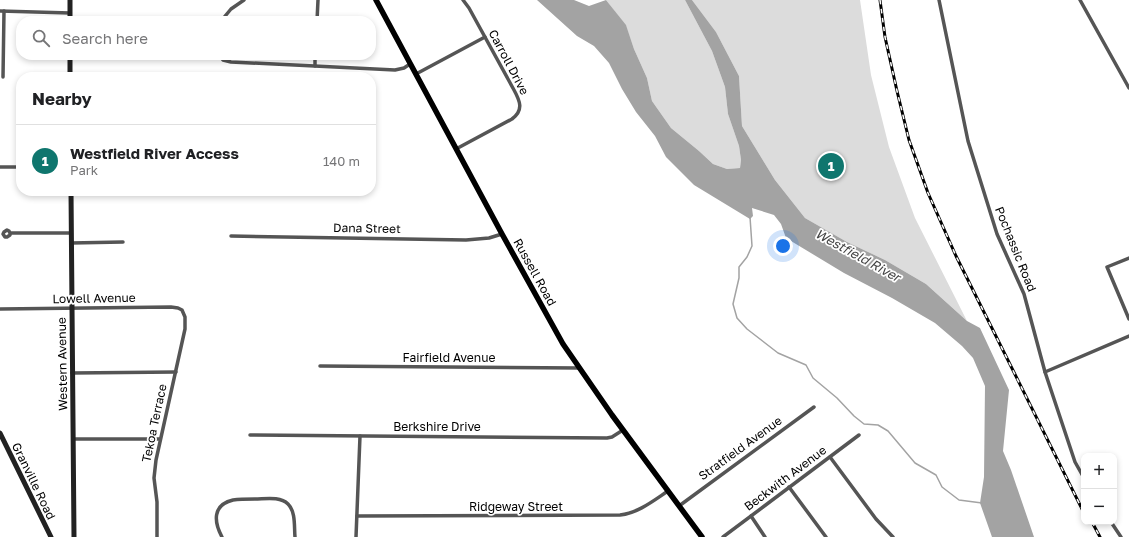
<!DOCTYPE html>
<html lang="en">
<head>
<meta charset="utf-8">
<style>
	body { margin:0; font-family:"Golos Text",sans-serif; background:#f6f6f6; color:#202124 }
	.controls { position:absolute; right:12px; bottom:12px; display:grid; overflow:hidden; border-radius:8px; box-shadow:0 2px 6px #0003 }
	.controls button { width:36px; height:36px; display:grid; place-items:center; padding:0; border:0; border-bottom:1px solid #e0e0e0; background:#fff; color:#202124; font:20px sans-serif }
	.you { position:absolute; left:783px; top:246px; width:14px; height:14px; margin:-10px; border:3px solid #fff; border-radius:50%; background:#1a73e8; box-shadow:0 0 0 6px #1a73e833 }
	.badge { display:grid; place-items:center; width:26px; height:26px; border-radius:50%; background:#0f766e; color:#fff; font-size:13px; font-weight:700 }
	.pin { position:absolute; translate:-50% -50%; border:2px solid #fff; box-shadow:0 1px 4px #0006 }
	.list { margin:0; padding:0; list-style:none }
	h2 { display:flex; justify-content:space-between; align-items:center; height:52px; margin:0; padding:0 16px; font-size:17px }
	h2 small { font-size:13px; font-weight:400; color:#757577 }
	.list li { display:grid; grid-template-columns:26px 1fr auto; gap:12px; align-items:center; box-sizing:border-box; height:72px; padding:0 16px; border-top:1px solid #e0e0e0 }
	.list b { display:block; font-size:15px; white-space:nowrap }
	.list p { margin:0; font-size:13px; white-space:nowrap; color:#757577 }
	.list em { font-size:13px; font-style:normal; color:#757577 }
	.icon { flex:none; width:22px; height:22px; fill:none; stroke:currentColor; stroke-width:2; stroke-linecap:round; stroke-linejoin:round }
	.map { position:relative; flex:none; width:1129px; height:537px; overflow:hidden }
	.search { position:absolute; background:#fff; box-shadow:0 2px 6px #0003; left:16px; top:16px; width:360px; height:44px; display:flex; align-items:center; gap:10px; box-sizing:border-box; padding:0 14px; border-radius:16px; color:#757577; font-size:15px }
	.panel { position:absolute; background:#fff; box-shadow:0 2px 6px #0003; left:16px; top:72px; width:360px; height:124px; border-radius:16px }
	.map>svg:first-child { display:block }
	.green { fill:#dcdcdc }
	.water { fill:#a3a3a3 }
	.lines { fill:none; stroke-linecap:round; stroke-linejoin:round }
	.stream { stroke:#a3a3a3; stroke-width:1.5 }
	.street { stroke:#555; stroke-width:3.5 }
	.secondary { stroke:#222; stroke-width:5 }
	.primary { stroke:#000; stroke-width:5.5 }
	.rail-casing { stroke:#000; stroke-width:3 }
	.rail { stroke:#fff; stroke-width:1.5; stroke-dasharray:4.5; stroke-linecap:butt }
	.labels { text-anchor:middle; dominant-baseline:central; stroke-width:3.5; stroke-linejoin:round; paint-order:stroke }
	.street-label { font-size:12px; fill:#000; stroke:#fff }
	.water-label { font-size:13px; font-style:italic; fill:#444; stroke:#fff }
</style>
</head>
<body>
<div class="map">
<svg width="1129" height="537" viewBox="0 0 1129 537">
	<rect width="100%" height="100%" fill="#fff"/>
	<g class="green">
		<path d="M606,0H685L712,51L725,87L728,114L739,146L741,160L740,168L727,169L713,164L699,151L671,128L652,101L647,78L634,49L626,26Z"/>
		<path d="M692,0H860L871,75L889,147L915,218L967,321L926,284L885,260L847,242L805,218L775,180L742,126L739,76L716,32Z"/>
	</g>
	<path class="water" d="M537,0H574L589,6L606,0L626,25L634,49L647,78L652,101L671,128L699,151L713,164L727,169L740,168L741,160L739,146L728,114L725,87L712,51L685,0H692L716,32L739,76L742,126L775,180L805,218L847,242L885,260L926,284L967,321L980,328L1009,390L1003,451L1011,470L1034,537H992L980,503L984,477L985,386L973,358L962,346L935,323L892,298L844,273L786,238L781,224L774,215L752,208L753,216L750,219L694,185L666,157L655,136L636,112L622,89L609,63L594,46L577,36Z"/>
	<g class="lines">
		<path class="stream" d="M750,217L752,246L747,257L739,267V278L733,304L737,318L747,329L778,353L806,365L813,378L837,398L854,416L864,424L878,425L888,431L915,463L936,475L942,487L959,500L982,503"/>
		<g class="street">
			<path d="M939,0L968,141L997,234L1024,294L1045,372L1075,462L1084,478"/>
			<path d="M1080,0L1129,88"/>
			<path d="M0,11L70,13"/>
			<path d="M221,21L231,9L244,0"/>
			<path d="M317,21L318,0"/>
			<path d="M219,55L223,60L231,62L395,70L404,68L410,64"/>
			<path d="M315,66V55"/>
			<path d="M416,74L485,37"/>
			<path d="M3,77L4,11"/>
			<path d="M456,149L512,119C524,110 520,101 514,90L469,8L463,0"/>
			<path d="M0,167H21"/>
			<path d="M10,233V235L7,237H5L3,234L4,232L7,230L9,231L10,233H71"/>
			<path d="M231,236L466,240L489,238L502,234"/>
			<path d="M71,243L123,242"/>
			<path d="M1129,258L1107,267L1129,319"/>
			<path d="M0,309L171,307L178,308L182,310L185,317V329L156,460L154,478L157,502V537"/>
			<path d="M320,366L579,368"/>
			<path d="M1045,372L1129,336"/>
			<path d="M72,373L176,372"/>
			<path d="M250,435L607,438L612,437L623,430"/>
			<path d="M73,439H160"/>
			<path d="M830,457L876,519L893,537"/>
			<path d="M789,487L826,537"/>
			<path d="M679,506L814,407"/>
			<path d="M357,516L620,515C638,513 653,501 668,491"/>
			<path d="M751,516L765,537"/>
			<path d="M1111,522L1121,537"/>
			<path d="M222,537C214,522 212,505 233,500C240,499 248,499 255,499C265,499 280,496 288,504C296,512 294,527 295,537"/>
			<path d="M356,537L360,436"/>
			<path d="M723,537L859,435"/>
		</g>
		<g class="secondary">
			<path d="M70,0V21"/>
			<path d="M70,55V77"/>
			<path d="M71,191L74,537"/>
			<path d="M0,433L51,537"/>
		</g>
		<path class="primary" d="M376,0L502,234L563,344L612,415L702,537"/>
		<defs>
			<g id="rail">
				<path d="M880,0L885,37L897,91L909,140L928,193L956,256L1084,513"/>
				<path d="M1092,522L1100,537"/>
			</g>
		</defs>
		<use href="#rail" class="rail-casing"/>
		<use href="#rail" class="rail"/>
	</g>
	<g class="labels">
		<g class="street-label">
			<text transform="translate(509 62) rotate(62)">Carroll Drive</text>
			<text transform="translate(367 228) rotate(1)">Dana Street</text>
			<text transform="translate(1016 249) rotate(68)">Pochassic Road</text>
			<text transform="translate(535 272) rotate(61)">Russell Road</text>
			<text transform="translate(94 298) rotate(-1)">Lowell Avenue</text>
			<text x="449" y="357">Fairfield Avenue</text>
			<text transform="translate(62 364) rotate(-91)">Western Avenue</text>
			<text transform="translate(154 423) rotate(-78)">Tekoa Terrace</text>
			<text x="437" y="426">Berkshire Drive</text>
			<text transform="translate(740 448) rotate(-36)">Stratfield Avenue</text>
			<text transform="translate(785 478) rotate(-37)">Beckwith Avenue</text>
			<text transform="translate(34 481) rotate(64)">Granville Road</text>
			<text x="516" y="506">Ridgeway Street</text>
		</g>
		<g class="water-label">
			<text transform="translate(858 255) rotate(29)">Westfield River</text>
		</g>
	</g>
</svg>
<div class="controls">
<button>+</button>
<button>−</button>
</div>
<div class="you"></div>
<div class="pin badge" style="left:831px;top:166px">1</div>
<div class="search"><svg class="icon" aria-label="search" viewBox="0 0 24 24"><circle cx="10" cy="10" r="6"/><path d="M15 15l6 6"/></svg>Search here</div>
<section class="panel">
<h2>Nearby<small></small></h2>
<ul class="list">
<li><span class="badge">1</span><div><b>Westfield River Access</b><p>Park</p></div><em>140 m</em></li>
</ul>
</section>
</div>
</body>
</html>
